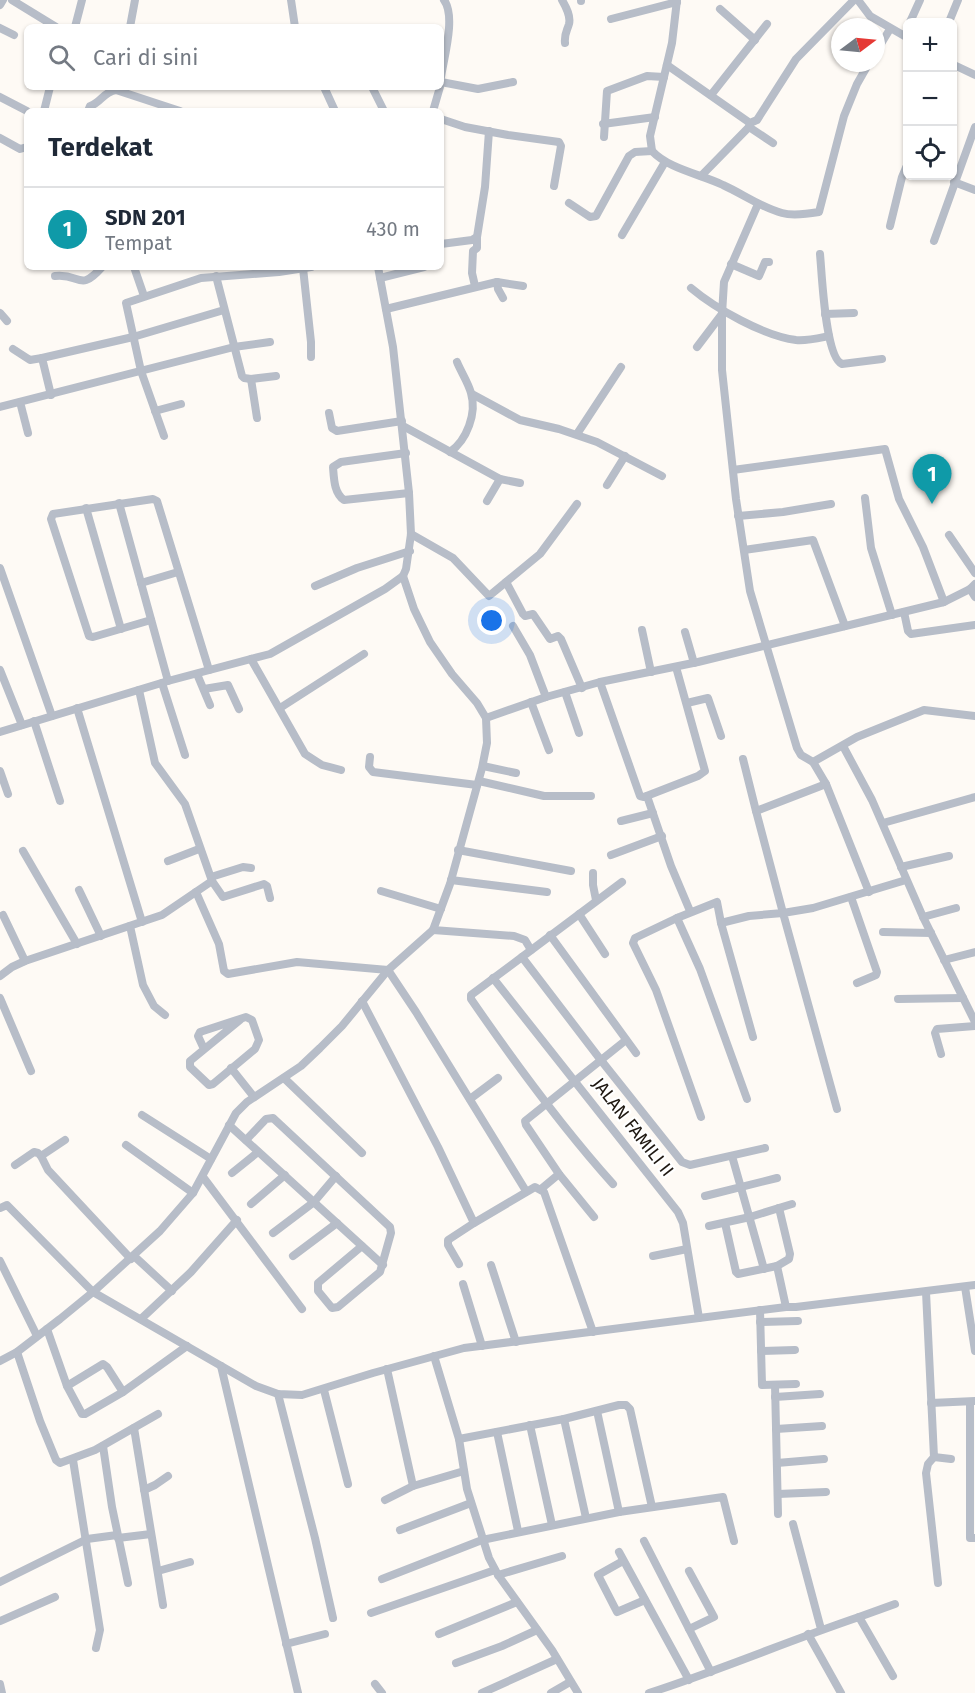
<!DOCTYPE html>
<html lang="id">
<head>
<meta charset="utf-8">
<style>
	body { margin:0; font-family:"Fira Sans",sans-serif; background:#f6f6f7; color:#1f2937 }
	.controls { position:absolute; right:18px; top:18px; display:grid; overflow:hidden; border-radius:9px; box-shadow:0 2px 4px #0004 }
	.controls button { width:54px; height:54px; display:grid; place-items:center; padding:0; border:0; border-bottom:2px solid #e0e1e3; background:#fff; color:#1f2937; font:30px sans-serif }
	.compass { position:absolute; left:831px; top:18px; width:54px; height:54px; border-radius:50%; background:#fff; box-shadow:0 2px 4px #0004; rotate:74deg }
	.you { position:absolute; left:492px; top:621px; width:21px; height:21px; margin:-15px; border:4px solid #fff; border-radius:50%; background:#1a73e8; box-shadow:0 0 0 9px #1a73e833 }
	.badge { display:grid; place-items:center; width:39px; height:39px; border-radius:50%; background:#b45309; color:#fff; font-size:20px; font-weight:700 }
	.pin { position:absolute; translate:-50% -50px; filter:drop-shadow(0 2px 3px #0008) }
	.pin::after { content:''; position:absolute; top:32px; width:21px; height:18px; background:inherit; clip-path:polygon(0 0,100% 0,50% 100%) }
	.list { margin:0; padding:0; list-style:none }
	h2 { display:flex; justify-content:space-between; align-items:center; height:78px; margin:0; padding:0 24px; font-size:26px }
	h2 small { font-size:20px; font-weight:400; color:#747a83 }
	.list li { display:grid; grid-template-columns:39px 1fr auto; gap:18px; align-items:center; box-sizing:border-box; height:84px; padding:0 24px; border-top:2px solid #e0e1e3 }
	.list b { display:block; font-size:22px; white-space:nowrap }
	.list p { margin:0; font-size:20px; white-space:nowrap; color:#747a83 }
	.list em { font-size:20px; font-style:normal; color:#747a83 }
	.icon { flex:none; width:33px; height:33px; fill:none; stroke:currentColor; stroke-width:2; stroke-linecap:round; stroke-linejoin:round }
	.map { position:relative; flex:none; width:975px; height:1693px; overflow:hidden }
	.search { position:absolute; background:#fff; box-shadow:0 2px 4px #0004; left:24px; top:24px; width:420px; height:66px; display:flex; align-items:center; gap:15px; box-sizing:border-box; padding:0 21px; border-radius:9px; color:#747a83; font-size:22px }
	.panel { position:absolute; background:#fff; box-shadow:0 2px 4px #0004; left:24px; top:108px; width:420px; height:162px; border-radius:9px }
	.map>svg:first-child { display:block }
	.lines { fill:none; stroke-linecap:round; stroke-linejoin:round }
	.minor { stroke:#b7bdc8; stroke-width:8 }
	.labels { text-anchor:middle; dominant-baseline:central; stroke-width:4.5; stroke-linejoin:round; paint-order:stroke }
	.street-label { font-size:18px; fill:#1e1710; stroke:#fff }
</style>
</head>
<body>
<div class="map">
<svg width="975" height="1693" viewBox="0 0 975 1693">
	<rect width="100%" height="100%" fill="#fefaf5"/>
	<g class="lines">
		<g class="minor">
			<path d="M12,0L56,27"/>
			<path d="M291,0L295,27"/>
			<path d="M562,0C566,7 571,16 569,24C567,31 564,34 565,43"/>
			<path d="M677,0L672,43L650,136L652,151C669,169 700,174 723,185C743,194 760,207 782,213C793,216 807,214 819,212L844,116L857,84L869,63"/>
			<path d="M858,0L870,16L908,38"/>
			<path d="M581,1V0"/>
			<path d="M0,5L3,0"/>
			<path d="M720,9L755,40"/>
			<path d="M611,19L677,2"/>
			<path d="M910,22L920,0"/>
			<path d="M949,22L958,0"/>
			<path d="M75,27L82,0"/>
			<path d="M130,27L135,0"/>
			<path d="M0,28L14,35"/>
			<path d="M876,52L890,29"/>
			<path d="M952,64L975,75"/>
			<path d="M667,65L750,123L757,120L796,59L854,0"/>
			<path d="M441,77C444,57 456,16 444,0"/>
			<path d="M441,82L478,89L513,82"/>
			<path d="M324,87L335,111"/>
			<path d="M372,87L384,111"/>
			<path d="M116,90L180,111"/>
			<path d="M711,95L767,24"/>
			<path d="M0,97L27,111"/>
			<path d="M44,111L50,87"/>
			<path d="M88,111L90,106C101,103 103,92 116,90V87"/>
			<path d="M433,111L440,87"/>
			<path d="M441,119L465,127L508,135L559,142L561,146L554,186"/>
			<path d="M603,124L655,117"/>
			<path d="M749,127L773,143"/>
			<path d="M604,137L607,91L647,76L664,77"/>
			<path d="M0,138L20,149L27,147"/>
			<path d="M701,176L749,127L750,123"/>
			<path d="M954,182L975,190"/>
			<path d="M569,203L590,217L596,216L629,156L635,152L652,151"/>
			<path d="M758,204L724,282L722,314V370L736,499L750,591L797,748L801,755L813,762L857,737L924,710L975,716"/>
			<path d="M890,226L902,177L908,163"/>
			<path d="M622,235L665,162"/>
			<path d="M934,241L975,127"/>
			<path d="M441,244L472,240L477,237L485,187L489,131"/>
			<path d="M820,254C822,274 825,357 842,364L882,359"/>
			<path d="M731,264L759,276L765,262H769"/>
			<path d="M134,267L144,296"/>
			<path d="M303,268L311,342V357"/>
			<path d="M55,276C81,273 79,293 102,267"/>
			<path d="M216,276L242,376L244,378L251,379L276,376"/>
			<path d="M380,278L424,267"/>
			<path d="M497,282L498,289L503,298"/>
			<path d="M475,286L472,273L473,251L477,248V237"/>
			<path d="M691,288C716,309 764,336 796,340C807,341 819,338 829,336"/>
			<path d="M386,309L497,282L523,286"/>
			<path d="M0,313L7,321"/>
			<path d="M825,314L854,313"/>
			<path d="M697,347L722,314"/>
			<path d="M13,349L30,360L42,358"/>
			<path d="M251,379L257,418"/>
			<path d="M472,394L520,420L559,429L597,442L662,476"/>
			<path d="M51,395L42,358L133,337L224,310"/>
			<path d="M20,402L28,433"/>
			<path d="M0,407L234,347L270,342"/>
			<path d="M155,411L181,404"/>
			<path d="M329,413L332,428L337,431L402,421"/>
			<path d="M403,426L500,479L520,483"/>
			<path d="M577,434L621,367"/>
			<path d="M164,436L141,371L126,303L201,278L279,272L311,267"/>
			<path d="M450,452C467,440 477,413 471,393C468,382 461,372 457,362"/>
			<path d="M406,453L341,462L333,467C334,479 334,493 344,500L409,493"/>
			<path d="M733,470L885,449L899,499L923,547L944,602"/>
			<path d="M607,485L625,456"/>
			<path d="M865,498L871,548L892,615"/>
			<path d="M487,501L500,479"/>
			<path d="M119,503L168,681"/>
			<path d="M86,508L121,629"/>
			<path d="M738,516L783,512L831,504"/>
			<path d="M411,534L453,558L489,596L540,554L577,504"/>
			<path d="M949,535L975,573"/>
			<path d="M744,550L813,540L845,626"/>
			<path d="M0,568L52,716"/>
			<path d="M506,582L523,614L525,616L533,614L550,639L558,636L561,639L582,688"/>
			<path d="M141,583L178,572"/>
			<path d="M315,586L357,568L410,551"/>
			<path d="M970,589L975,597"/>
			<path d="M904,612L908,631L911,634L975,625"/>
			<path d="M151,620L93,637L89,636L51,519L53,514L153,499L157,501L209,670"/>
			<path d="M513,626L530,655L546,697"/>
			<path d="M642,630L651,672"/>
			<path d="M685,632L694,663"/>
			<path d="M251,659L305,754L322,765L341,770"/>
			<path d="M0,670L22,725"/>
			<path d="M197,674L210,705"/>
			<path d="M600,682L640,796L644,797L698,776L705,771L676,667"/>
			<path d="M162,683L185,755"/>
			<path d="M204,689L228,685L239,709"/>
			<path d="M565,692L579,733"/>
			<path d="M531,702L549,750"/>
			<path d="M687,703L708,698L721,736"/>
			<path d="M77,708L142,922"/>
			<path d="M280,708L364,654"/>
			<path d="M486,718L546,697L600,682L698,662L944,602L970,589L975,584"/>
			<path d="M34,721L60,801"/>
			<path d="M0,732L168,681L270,654L385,589L403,576L406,569L411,534L409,493L393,347L378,267"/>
			<path d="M843,746L872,800L923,917L975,1022"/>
			<path d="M370,757L369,767L373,772L477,785"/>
			<path d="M743,759L756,811L826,784"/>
			<path d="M813,762L826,784L869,892"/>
			<path d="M483,766L516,773"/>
			<path d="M0,771L8,794"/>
			<path d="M479,781L544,796H591"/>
			<path d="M647,796L671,866L690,911"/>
			<path d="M621,821L653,813"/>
			<path d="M883,823L975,797"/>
			<path d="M458,850L571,871"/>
			<path d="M23,851L77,944"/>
			<path d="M611,855L662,836"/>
			<path d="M168,861L199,849"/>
			<path d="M901,867L949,856"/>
			<path d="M593,873V885L596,900"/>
			<path d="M211,877L243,867L251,868"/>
			<path d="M451,880L547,892"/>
			<path d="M212,881L223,897L264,884L267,886L270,898"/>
			<path d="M622,882L522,957L600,1059L682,1162L690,1165L765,1148"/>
			<path d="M79,890L101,936"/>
			<path d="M381,891L441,909"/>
			<path d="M196,892L219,944L224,971L228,974L297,962L388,970L416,1012L526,1191"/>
			<path d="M851,897L877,972L876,975L857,983"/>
			<path d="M579,914L605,954"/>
			<path d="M3,915L25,961"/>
			<path d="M923,917L956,908"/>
			<path d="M677,918L635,938L633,943L656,990L701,1117"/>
			<path d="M721,923L749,916L783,913L756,811"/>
			<path d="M130,926L143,985L154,1006L165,1015"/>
			<path d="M433,930L514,936L525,940L531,950"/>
			<path d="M883,932L931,933"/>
			<path d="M550,935L636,1053"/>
			<path d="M522,957L471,995V999C515,1063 561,1126 613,1184"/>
			<path d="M944,960L975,952"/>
			<path d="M0,976L12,967L25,961L162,915L212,881L185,804L155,763L139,690"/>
			<path d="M493,978L678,1212L683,1223L699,1318"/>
			<path d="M0,998L31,1071"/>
			<path d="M898,999L963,998"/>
			<path d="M362,1001L438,1147L474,1223L535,1187L544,1192L593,1332"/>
			<path d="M204,1049L198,1036L200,1032L246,1017L252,1020L259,1040L255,1049L213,1084L209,1085L190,1067V1061L240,1020"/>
			<path d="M941,1054L935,1033L937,1029L975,1026"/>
			<path d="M231,1068L254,1097"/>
			<path d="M284,1078L362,1153"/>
			<path d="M470,1099L498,1078"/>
			<path d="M747,1099L700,969L677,918L717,902L721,923L753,1037"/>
			<path d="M837,1109L783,913L813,908L906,880"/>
			<path d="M142,1115L211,1159"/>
			<path d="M229,1125L383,1265"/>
			<path d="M65,1140L41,1156L48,1170L131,1259"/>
			<path d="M246,1140L266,1119L273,1118L390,1227L391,1233L380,1272L338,1307L332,1308L318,1291V1283L362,1246"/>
			<path d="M126,1145L193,1193"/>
			<path d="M732,1156L764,1269"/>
			<path d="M15,1165L34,1152L38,1153L41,1156"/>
			<path d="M232,1173L258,1152"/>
			<path d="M203,1177L302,1309"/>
			<path d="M541,1189L559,1174"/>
			<path d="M705,1196L777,1178"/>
			<path d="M251,1204L285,1175"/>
			<path d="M0,1208L7,1205L93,1292L256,1386L278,1394L302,1395L373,1373L464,1348L786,1307H796L975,1285"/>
			<path d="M594,1217L559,1174L526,1125L525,1121L626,1040"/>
			<path d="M725,1223L736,1272L738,1274L777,1266L789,1259L790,1254L779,1208"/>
			<path d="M709,1226L750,1217L792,1204"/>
			<path d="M273,1233L314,1202L336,1176"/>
			<path d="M134,1256L172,1291"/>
			<path d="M293,1256L337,1223"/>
			<path d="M653,1256L687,1249"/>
			<path d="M0,1261L37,1336"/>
			<path d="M459,1264L448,1245V1240L474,1223"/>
			<path d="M491,1265L516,1342"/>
			<path d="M777,1266L786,1307"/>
			<path d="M463,1284L482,1346"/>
			<path d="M965,1287L975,1351"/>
			<path d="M926,1292L934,1457L928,1464L926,1473L938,1583"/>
			<path d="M760,1310L762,1385L796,1384"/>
			<path d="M141,1319L191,1272L237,1220"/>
			<path d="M760,1322L798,1321"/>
			<path d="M47,1329L67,1386L82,1414H85L123,1392L187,1346"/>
			<path d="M761,1351L795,1350"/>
			<path d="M17,1352L40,1421L56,1460L60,1463L95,1450L158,1414"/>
			<path d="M434,1356L459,1439L467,1489L489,1558L498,1575L552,1650L578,1693"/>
			<path d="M0,1361L17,1352L60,1319L93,1292L160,1231L193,1193L236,1113L247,1102L301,1066L320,1048L342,1026L388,970L433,930L450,884L482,768L487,743L486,718L477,703L452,674L430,642L414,609L403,576"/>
			<path d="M221,1366L298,1693"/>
			<path d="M387,1369L413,1486L464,1471"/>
			<path d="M775,1385L778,1514"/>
			<path d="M67,1386L103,1364L107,1367L123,1392"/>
			<path d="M324,1390L348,1484"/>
			<path d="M278,1394L315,1538L333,1618"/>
			<path d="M775,1397L820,1394"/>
			<path d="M970,1402V1538H975"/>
			<path d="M931,1403L975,1401"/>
			<path d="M597,1411L619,1512"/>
			<path d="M564,1419L586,1518"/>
			<path d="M530,1425L552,1525"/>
			<path d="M134,1428L163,1605"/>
			<path d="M776,1429L822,1426"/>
			<path d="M497,1432L518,1531"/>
			<path d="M459,1439L564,1419L619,1405H626L630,1409L652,1507"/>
			<path d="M103,1446L112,1507L128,1583"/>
			<path d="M934,1457L951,1459"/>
			<path d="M73,1460L100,1630L96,1648"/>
			<path d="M777,1463L824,1459"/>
			<path d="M144,1490L155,1485L168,1476"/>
			<path d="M778,1494L826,1492"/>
			<path d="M385,1500L413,1486"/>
			<path d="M793,1524L821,1629"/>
			<path d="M400,1530L471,1503"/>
			<path d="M118,1538L151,1534"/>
			<path d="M644,1541L711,1672"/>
			<path d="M619,1552L689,1680"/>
			<path d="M623,1561L598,1575L617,1612L645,1600"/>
			<path d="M158,1571L190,1562"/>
			<path d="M498,1575L562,1556"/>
			<path d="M382,1579L482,1540L619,1512L723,1497L734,1541"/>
			<path d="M0,1582L87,1539L117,1535"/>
			<path d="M371,1613L495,1570"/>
			<path d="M859,1617L895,1604"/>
			<path d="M0,1621L55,1597"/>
			<path d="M689,1629L714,1617L689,1571"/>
			<path d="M439,1634L517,1602"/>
			<path d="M808,1634L841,1693"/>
			<path d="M286,1644L325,1634"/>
			<path d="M456,1663L502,1646L537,1630"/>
			<path d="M0,1684L2,1693"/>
			<path d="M375,1684L382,1693"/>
			<path d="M482,1693L557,1659"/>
			<path d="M551,1693L570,1682"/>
			<path d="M649,1693C720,1670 788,1641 859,1617L893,1676"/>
		</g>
	</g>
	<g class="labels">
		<g class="street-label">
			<text transform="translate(633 1127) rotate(52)">JALAN FAMILI II</text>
		</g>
	</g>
</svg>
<div class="controls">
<button>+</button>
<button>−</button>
<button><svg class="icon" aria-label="locate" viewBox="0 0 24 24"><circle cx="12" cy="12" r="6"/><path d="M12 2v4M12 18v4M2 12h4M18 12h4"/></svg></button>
</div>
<svg class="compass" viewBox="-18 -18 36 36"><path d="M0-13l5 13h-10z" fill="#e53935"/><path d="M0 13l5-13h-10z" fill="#747a83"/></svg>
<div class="you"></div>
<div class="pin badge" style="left:932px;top:504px;background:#0f9aa8">1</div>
<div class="search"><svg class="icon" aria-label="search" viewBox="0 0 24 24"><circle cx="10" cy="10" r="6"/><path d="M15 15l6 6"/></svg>Cari di sini</div>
<section class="panel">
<h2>Terdekat<small></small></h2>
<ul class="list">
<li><span class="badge" style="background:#0f9aa8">1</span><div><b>SDN 201</b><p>Tempat</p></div><em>430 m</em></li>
</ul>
</section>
</div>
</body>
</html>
